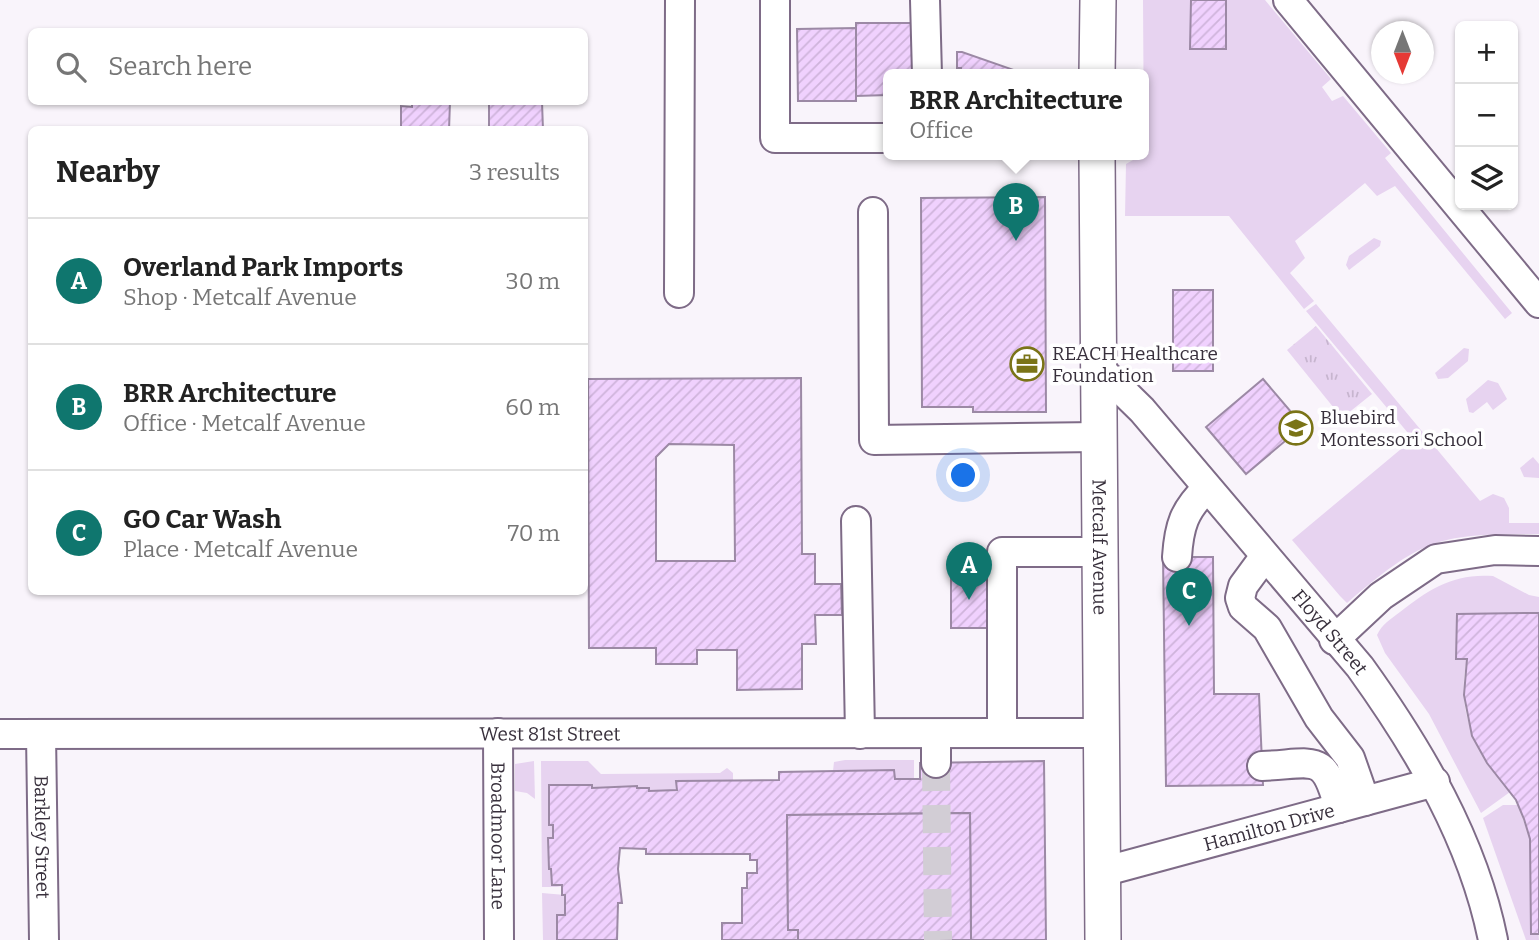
<!DOCTYPE html>
<html lang="en">
<head>
<meta charset="utf-8">
<style>
	body { margin:0; font-family:Bitter,serif; background:#f2f2f2; color:#222 }
	.controls { position:absolute; right:21px; top:21px; display:grid; overflow:hidden; border-radius:10px; box-shadow:0 2px 5px #0004 }
	.controls button { width:63px; height:63px; display:grid; place-items:center; padding:0; border:0; border-bottom:2px solid #e0e0e0; background:#fff; color:#222; font:35px sans-serif }
	.compass { position:absolute; left:1371px; top:21px; width:63px; height:63px; border-radius:50%; background:#fff; box-shadow:0 2px 5px #0004; rotate:180deg }
	.you { position:absolute; left:964px; top:476px; width:24px; height:24px; margin:-18px; border:5px solid #fff; border-radius:50%; background:#1a73e8; box-shadow:0 0 0 10px #1a73e833 }
	.badge { display:grid; place-items:center; width:46px; height:46px; border-radius:50%; background:#0f766e; color:#fff; font-size:23px; font-weight:700 }
	.pin { position:absolute; translate:-50% -58px; filter:drop-shadow(0 2px 4px #0008) }
	.pin::after { content:''; position:absolute; top:37px; width:24px; height:21px; background:inherit; clip-path:polygon(0 0,100% 0,50% 100%) }
	.popup { position:absolute; left:883px; top:69px; width:266px; height:91px; box-sizing:border-box; display:grid; place-content:center; border-radius:10px; background:#fff; filter:drop-shadow(0 2px 5px #0005); font-size:23px; white-space:nowrap; color:#767676 }
	.popup b { font-size:26px; color:#222 }
	.popup::after { content:''; position:absolute; left:50%; top:100%; margin-left:-14px; border:14px solid transparent; border-top-color:#fff }
	.list { margin:0; padding:0; list-style:none }
	h2 { display:flex; justify-content:space-between; align-items:center; height:91px; margin:0; padding:0 28px; font-size:30px }
	h2 small { font-size:23px; font-weight:400; color:#767676 }
	.list li { display:grid; grid-template-columns:46px 1fr auto; gap:21px; align-items:center; box-sizing:border-box; height:126px; padding:0 28px; border-top:2px solid #e0e0e0 }
	.list b { display:block; font-size:26px; white-space:nowrap }
	.list p { margin:0; font-size:23px; white-space:nowrap; color:#767676 }
	.list em { font-size:23px; font-style:normal; color:#767676 }
	.icon { flex:none; width:38px; height:38px; fill:none; stroke:currentColor; stroke-width:2; stroke-linecap:round; stroke-linejoin:round }
	.map { position:relative; flex:none; width:1539px; height:940px; overflow:hidden }
	.search { position:absolute; background:#fff; box-shadow:0 2px 5px #0004; left:28px; top:28px; width:560px; height:77px; display:flex; align-items:center; gap:18px; box-sizing:border-box; padding:0 24px; border-radius:10px; color:#767676; font-size:26px }
	.panel { position:absolute; background:#fff; box-shadow:0 2px 5px #0004; left:28px; top:126px; width:560px; height:469px; border-radius:10px }
	.map>svg:first-child { display:block }
	.grass { fill:#e7d3f0 }
	.park { fill:url(#park-tufts) }
	.building { fill:url(#building-hatch); stroke:#9c89a5; stroke-width:2; fill-rule:evenodd }
	.lines { fill:none; stroke-linecap:round; stroke-linejoin:round }
	.minor-tunnel { stroke:#d2cdd5; stroke-width:28; stroke-dasharray:28 14; stroke-linecap:butt }
	.minor-casing { stroke:#7e6b87; stroke-width:32 }
	.major-casing { stroke:#7e6b87; stroke-width:38 }
	.minor { stroke:#fff; stroke-width:28 }
	.major { stroke:#fff; stroke-width:35 }
	.labels { text-anchor:middle; dominant-baseline:central; stroke-width:7; stroke-linejoin:round; paint-order:stroke }
	.poi-label { font-size:19px; fill:#38303c; stroke:#fff; text-anchor:start }
	.street-label { font-size:19px; fill:#38303c; stroke:#fff }
</style>
</head>
<body>
<div class="map">
<svg width="1539" height="940" viewBox="0 0 1539 940">
	<defs>
		<pattern id="park-tufts" width="24" height="20" patternUnits="userSpaceOnUse" patternTransform="scale(1.75)"><rect width="24" height="20" fill="#e7d3f0"/><path d="M3 7l-1-3M5 7V3M7 7l1-3M15 17l-1-3M17 17v-4M19 17l1-3" fill="none" stroke="#c7b5cf"/></pattern>
		<pattern id="building-hatch" width="6" height="6" patternUnits="userSpaceOnUse" patternTransform="scale(1.75)"><rect width="6" height="6" fill="#f0d1fe"/><path d="M-1 1l2-2M0 6l6-6M5 7l2-2" fill="none" stroke="#cfb4db"/></pattern>
	</defs>
	<rect width="100%" height="100%" fill="#f9f4fb"/>
	<g class="grass">
		<path d="M1143,0H1265L1331,79L1322,87L1332,101L1343,96L1391,153L1385,158L1512,313L1505,319L1395,186L1377,196L1365,183L1295,241L1305,258L1290,273L1314,301L1304,309L1229,216H1125L1126,164L1133,160V155H1144Z"/>
		<path d="M1374,238L1381,241L1380,246L1349,270L1346,265L1349,256Z"/>
		<path d="M1316,304L1480,501L1493,494L1504,498L1509,508V523H1539V534C1439,534 1424,537 1347,603L1340,596L1292,540L1413,439L1306,311Z"/>
		<path d="M1464,348L1469,349L1468,361L1448,378L1438,379L1435,373Z"/>
		<path d="M1488,380L1498,383L1507,399L1493,410L1487,402L1473,413L1469,412L1466,399Z"/>
		<path d="M1533,457L1539,464V478L1524,477L1520,468Z"/>
		<path d="M1493,576L1529,595L1539,597V613L1457,614L1456,658L1467,659C1455,716 1477,749 1510,792L1481,813L1429,714L1385,653L1377,635C1382,624 1391,619 1400,612C1429,589 1454,573 1493,576Z"/>
		<path d="M845,760H914V779H895L894,771H833L834,762Z"/>
		<path d="M534,761L535,799L527,793L515,791V764Z"/>
		<path d="M541,761H588L601,774L720,773L727,768L733,773V780L676,782L677,790L649,791L648,788H592L591,785L549,786V825H553V838L548,839L549,869H551L552,885L562,887H542Z"/>
		<path d="M1503,805H1518L1530,839L1539,940H1526L1483,818Z"/>
		<path d="M542,893L565,895V915H557V940H543Z"/>
	</g>
	<path class="park" d="M1316,326L1372,394L1342,418L1287,350Z"/>
	<g class="building">
		<path d="M1191,0H1226V49H1190Z"/>
		<path d="M856,23H916L917,75H888V95L856,96Z"/>
		<path d="M856,28V101H798L797,29Z"/>
		<path d="M957,52H962L1028,75H961V68H957Z"/>
		<path d="M412,102H450L449,130H401V106L412,107Z"/>
		<path d="M489,102H542L543,130H489Z"/>
		<path d="M1045,197L1046,412H973V407H922L921,198Z"/>
		<rect x="1173" y="290" width="40" height="81"/>
		<path d="M801,378L802,554H815V584H841L842,615H815L816,644H802V689L737,690V650H697V664H656V648H589L588,379ZM669,444L734,445L735,561H656V457Z"/>
		<path d="M1263,379L1303,426L1246,474L1206,427Z"/>
		<path d="M1163,557H1213L1214,694H1259L1263,785L1166,786Z"/>
		<path d="M988,572V628H951V573Z"/>
		<path d="M1524,613H1539V934H1531L1530,839L1524,819L1516,800L1487,763L1472,736L1464,695L1467,659H1456L1457,614Z"/>
		<path d="M1044,761L1046,940H971L970,813L787,815L788,930H798V940H722V923H742V888H747V873H757V860H750V854H646V849L620,848L618,869L622,903H618L617,940H557V915H565V895H562V885H552L551,869H549L548,838H553V825H549V785H592V788L637,786V788H649V791L677,790L676,781L779,780V772L894,770L895,779H920V763Z"/>
		<path d="M970,813L971,940H798V930H788L787,815Z"/>
	</g>
	<g class="lines">
		<path class="minor-tunnel" d="M936,763L938,940"/>
		<defs>
			<g id="minor">
				<path d="M775,0V138H888"/>
				<path d="M925,0L927,75"/>
				<path d="M1288,0L1539,303"/>
				<path d="M873,212L874,440L1098,437"/>
				<path d="M679,293L680,0"/>
				<path id="s1" d="M1097,366L1142,410L1360,667C1419,749 1473,840 1493,940"/>
				<path d="M856,521L860,734"/>
				<path d="M1265,556L1243,586L1240,598L1243,607L1267,628L1319,718L1350,758L1365,801"/>
				<path d="M1177,557C1179,526 1184,510 1207,488"/>
				<path d="M1334,640L1381,596L1436,559L1495,550L1539,551"/>
				<path id="s2" d="M498,733L499,940"/>
				<path d="M1002,733V552H1099"/>
				<path id="s3" d="M0,734L1101,733"/>
				<path id="s4" d="M41,734L44,940"/>
				<path d="M936,734V763"/>
				<path d="M1262,766C1315,764 1324,751 1339,808"/>
				<path id="s5" d="M1102,872L1435,782"/>
			</g>
			<g id="major">
				<path d="M1097,75L1098,0"/>
				<path id="s6" d="M1097,155L1103,940"/>
			</g>
		</defs>
		<use href="#minor" class="minor-casing"/>
		<use href="#major" class="major-casing"/>
		<use href="#minor" class="minor"/>
		<use href="#major" class="major"/>
	</g>
	<defs>
		<symbol id="office-ring" viewBox="-11 -11 22 22"><circle r="9.5" fill="#fff" stroke="#7a7417" stroke-width="1.5"/><path d="M-6-3h4V-5.5h4V-3h4V5H-6ZM-1-4.5V-3h2v-1.5ZM-6 0V1H6V0Z" fill="#7a7417"/></symbol>
		<symbol id="school-ring" viewBox="-11 -11 22 22"><circle r="9.5" fill="#fff" stroke="#7a7417" stroke-width="1.5"/><path d="M0-5L7-2L0 1L-7-2ZM-4 1L0 2.5L4 1V4Q0 6-4 4Z" fill="#7a7417"/></symbol>
	</defs>
	<g fill-rule="evenodd">
		<use href="#office-ring" x="1008" y="345" width="38" height="38"/>
		<use href="#school-ring" x="1277" y="409" width="38" height="38"/>
	</g>
	<g class="labels">
		<g class="poi-label">
			<text x="1052" y="353">REACH Healthcare<tspan x="1052" dy="22">Foundation</tspan></text>
			<text x="1320" y="417">Bluebird<tspan x="1320" dy="22">Montessori School</tspan></text>
		</g>
		<g class="street-label">
			<text stroke="none"><textPath href="#s6" startOffset="392">Metcalf Avenue</textPath></text>
			<text stroke="none"><textPath href="#s1" startOffset="354">Floyd Street</textPath></text>
			<text stroke="none"><textPath href="#s3" startOffset="550">West 81st Street</textPath></text>
			<text stroke="none"><textPath href="#s5" startOffset="173">Hamilton Drive</textPath></text>
			<text stroke="none"><textPath href="#s2" startOffset="103">Broadmoor Lane</textPath></text>
			<text stroke="none"><textPath href="#s4" startOffset="103">Barkley Street</textPath></text>
		</g>
	</g>
</svg>
<div class="controls">
<button>+</button>
<button>−</button>
<button><svg class="icon" aria-label="layers" viewBox="0 0 24 24"><path d="M12 4l9 5-9 5-9-5zM3 14l9 5 9-5"/></svg></button>
</div>
<svg class="compass" viewBox="-18 -18 36 36"><path d="M0-13l5 13h-10z" fill="#e53935"/><path d="M0 13l5-13h-10z" fill="#767676"/></svg>
<div class="you"></div>
<div class="pin badge" style="left:969px;top:600px">A</div>
<div class="pin badge" style="left:1016px;top:241px">B</div>
<div class="popup"><b>BRR Architecture</b>Office</div>
<div class="pin badge" style="left:1189px;top:626px">C</div>
<div class="search"><svg class="icon" aria-label="search" viewBox="0 0 24 24"><circle cx="10" cy="10" r="6"/><path d="M15 15l6 6"/></svg>Search here</div>
<section class="panel">
<h2>Nearby<small>3 results</small></h2>
<ul class="list">
<li><span class="badge">A</span><div><b>Overland Park Imports</b><p>Shop · Metcalf Avenue</p></div><em>30 m</em></li>
<li><span class="badge">B</span><div><b>BRR Architecture</b><p>Office · Metcalf Avenue</p></div><em>60 m</em></li>
<li><span class="badge">C</span><div><b>GO Car Wash</b><p>Place · Metcalf Avenue</p></div><em>70 m</em></li>
</ul>
</section>
</div>
</body>
</html>
